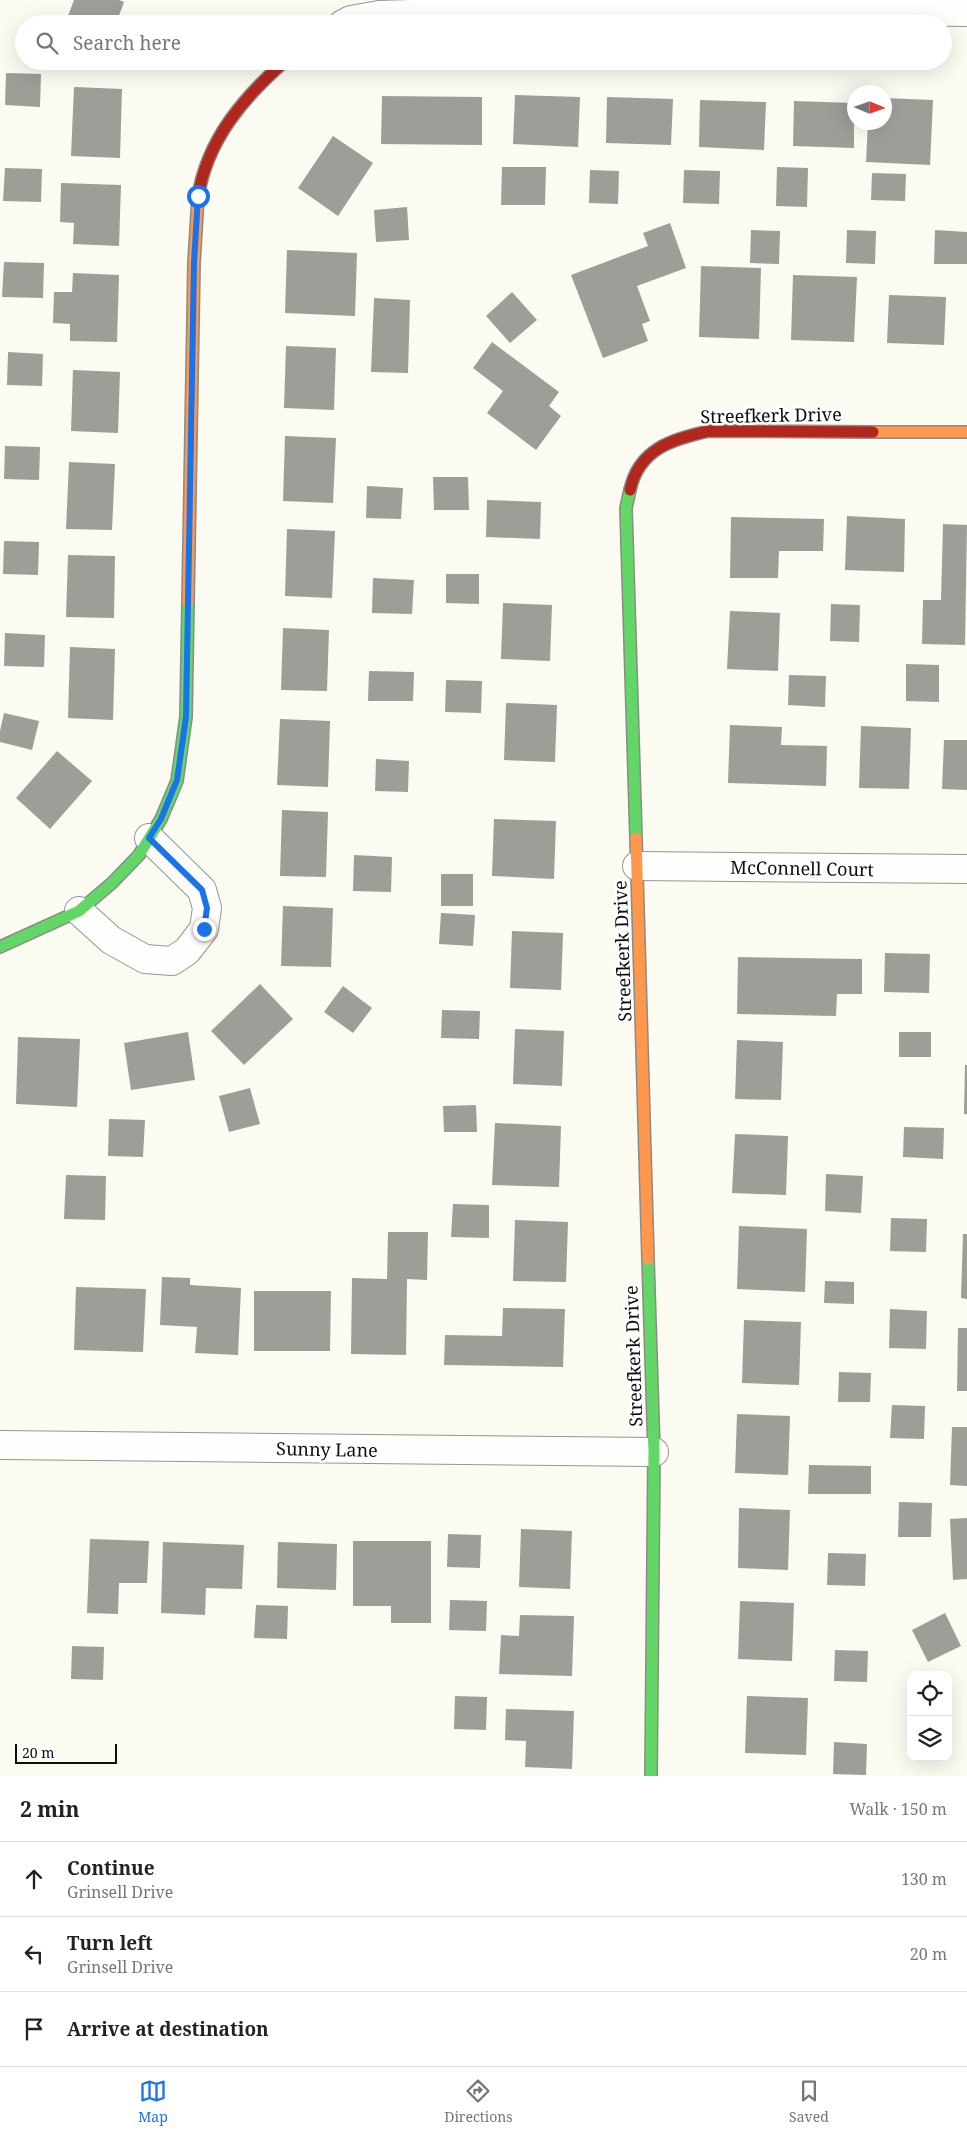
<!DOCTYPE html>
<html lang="en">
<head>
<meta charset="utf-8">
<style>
	body { margin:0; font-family:"Noto Serif",serif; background:#f6f6f6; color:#222 }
	.controls { position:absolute; right:15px; bottom:15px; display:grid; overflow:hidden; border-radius:10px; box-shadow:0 5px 20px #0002 }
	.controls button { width:45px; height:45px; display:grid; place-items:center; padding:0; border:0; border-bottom:1px solid #e0e0e0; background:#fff; color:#222; font:25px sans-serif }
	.compass { position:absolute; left:847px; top:85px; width:45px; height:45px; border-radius:50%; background:#fff; box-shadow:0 5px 20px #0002; rotate:92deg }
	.scale { position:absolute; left:15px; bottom:12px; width:102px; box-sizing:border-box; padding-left:5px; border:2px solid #0e0e0e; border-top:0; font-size:14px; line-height:18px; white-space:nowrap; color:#0e0e0e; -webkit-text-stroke:4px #fff; paint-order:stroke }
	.stop { position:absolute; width:15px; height:15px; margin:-11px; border:4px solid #1a73e8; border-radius:50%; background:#fff }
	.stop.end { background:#1a73e8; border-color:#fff; box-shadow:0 1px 5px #0008 }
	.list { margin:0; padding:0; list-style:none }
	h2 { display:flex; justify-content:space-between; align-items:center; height:65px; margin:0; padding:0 20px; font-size:21px }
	h2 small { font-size:16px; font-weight:400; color:#767676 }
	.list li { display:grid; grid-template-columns:32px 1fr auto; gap:15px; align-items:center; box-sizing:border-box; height:75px; padding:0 20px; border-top:1px solid #e0e0e0 }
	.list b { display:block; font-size:19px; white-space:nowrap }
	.list p { margin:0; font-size:16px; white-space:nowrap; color:#767676 }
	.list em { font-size:16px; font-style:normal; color:#767676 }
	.icon { flex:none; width:28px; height:28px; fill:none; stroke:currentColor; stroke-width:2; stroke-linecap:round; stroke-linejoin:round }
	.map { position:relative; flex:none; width:967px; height:1776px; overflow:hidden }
	.search { position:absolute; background:#fff; box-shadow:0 5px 20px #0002; left:15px; right:15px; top:15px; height:55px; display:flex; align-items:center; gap:12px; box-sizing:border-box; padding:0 18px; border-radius:28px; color:#767676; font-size:19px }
	.sheet { height:290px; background:#fff }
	nav { display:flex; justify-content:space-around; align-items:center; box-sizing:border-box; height:70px; border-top:1px solid #e0e0e0; background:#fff; font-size:14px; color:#767676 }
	nav a { display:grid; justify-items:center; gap:2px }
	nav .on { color:#1a73e8 }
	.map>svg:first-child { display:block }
	.building { fill:#9e9d98 }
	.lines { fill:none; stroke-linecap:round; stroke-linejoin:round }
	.street-casing { stroke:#959591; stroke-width:30 }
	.fast-casing { stroke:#8b8b87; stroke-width:14 }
	.slow-casing { stroke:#8b8b87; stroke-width:14 }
	.jam-casing { stroke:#8b8b87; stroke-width:14 }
	.street { stroke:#fefefd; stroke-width:28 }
	.fast { stroke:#63d668; stroke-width:11 }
	.slow { stroke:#ff974d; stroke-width:11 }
	.jam { stroke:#b3261e; stroke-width:11 }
	.route { stroke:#1a73e8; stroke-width:6 }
	.labels { text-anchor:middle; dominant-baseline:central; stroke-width:5; stroke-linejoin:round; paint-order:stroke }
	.street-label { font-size:18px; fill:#0e0e0e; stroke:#fff }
</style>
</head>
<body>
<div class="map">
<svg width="967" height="1776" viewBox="0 0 967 1776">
	<rect width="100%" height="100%" fill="#fbfbf2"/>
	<g class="building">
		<path d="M74,0H119L124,2L116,24H65Z"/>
		<path d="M6,73L41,74L40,107L5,105Z"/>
		<path d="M74,87L122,89L120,158L71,156Z"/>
		<path d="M515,95L580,97L578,147L513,144Z"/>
		<path d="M382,96L482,97V145L381,144Z"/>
		<path d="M607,97L673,99L671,145L606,143Z"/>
		<path d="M884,98L933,100L930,165L866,162L868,122H884Z"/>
		<path d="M700,100L766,102L764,150L699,147Z"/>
		<path d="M794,101L854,103V148L793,146Z"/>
		<path d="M333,136L373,163L338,216L298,188Z"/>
		<path d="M502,167H546L545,205H501Z"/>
		<path d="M777,167L808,168L807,207L776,206Z"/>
		<path d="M5,168L42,169L41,202L3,201Z"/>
		<path d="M590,170L619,171L618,204L589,203Z"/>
		<path d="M684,170L720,171L719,204L683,203Z"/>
		<path d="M872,173L906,174L905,201L871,200Z"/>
		<path d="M61,183L121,185L119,246L73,244L74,223L60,222Z"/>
		<path d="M407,207L409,240L376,242L374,210Z"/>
		<path d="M670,223L686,268L637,286L650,321L642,324L648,341L603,358L571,275L648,246L643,233Z"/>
		<path d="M751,230L780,231L779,264L750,263Z"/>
		<path d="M847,230L876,231L875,264L846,263Z"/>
		<path d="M935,230L967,232V264H934Z"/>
		<path d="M287,250L357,253L355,316L285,313Z"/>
		<path d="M4,262L44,263L43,298L2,297Z"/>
		<path d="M701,266L761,268L759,339L699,337Z"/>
		<path d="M73,273L119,275L117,342L70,341V324L53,323L54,292H72Z"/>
		<path d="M793,275L857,277L854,342L791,340Z"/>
		<path d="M512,292L537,320L510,343L486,316Z"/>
		<path d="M889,295L946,297L944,345L887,343Z"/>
		<path d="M374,298L410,300L408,373L371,372Z"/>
		<path d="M492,342L559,392L549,406L561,416L536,450L487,413L503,391L473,368Z"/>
		<path d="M286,346L336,348L334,410L284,408Z"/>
		<path d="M8,352L43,354L42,386L7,385Z"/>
		<path d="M73,370L120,372L118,433L71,431Z"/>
		<path d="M285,436L336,438L333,503L283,501Z"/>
		<path d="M5,446L40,447L39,480L4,479Z"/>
		<path d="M69,462L115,464L112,530L66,529Z"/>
		<path d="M433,477H468L469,510H434Z"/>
		<path d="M367,486L403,488L401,519L366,518Z"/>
		<path d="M487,500L541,502L540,539L486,537Z"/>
		<path d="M847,516L905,519L904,572L845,570Z"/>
		<path d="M731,517L824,519L823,551H779L778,578H730Z"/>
		<path d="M943,524L967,525L965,645L922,644L923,600H941Z"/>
		<path d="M287,529L335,531L332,598L285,596Z"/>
		<path d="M4,541L39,542L38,575L3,574Z"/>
		<path d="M68,555L115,556L114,618L66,617Z"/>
		<path d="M446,574H479V604L446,603Z"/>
		<path d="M373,578L414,580L412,614L372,613Z"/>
		<path d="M503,603L552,605L550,661L501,659Z"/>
		<path d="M831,604L860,605L859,642L830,641Z"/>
		<path d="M730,611L780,613L778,671L727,669Z"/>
		<path d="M283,628L329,630L327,691L281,690Z"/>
		<path d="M5,633L45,635L44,667L4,666Z"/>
		<path d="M70,647L115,649L113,720L68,718Z"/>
		<path d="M906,664L939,665V702L906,701Z"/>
		<path d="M369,671L414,672L413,701H368Z"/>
		<path d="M789,675L826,676L825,707L788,705Z"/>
		<path d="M446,680L482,681L481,713L445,712Z"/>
		<path d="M506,703L557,705L555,762L504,760Z"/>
		<path d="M4,713L39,721L32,750L0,742V731Z"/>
		<path d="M280,719L330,721L328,787L277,785Z"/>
		<path d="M730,725L782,727L781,745L827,746L826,786L728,783Z"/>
		<path d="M861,726L911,728L909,789L859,788Z"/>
		<path d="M944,740H967V790L942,789Z"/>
		<path d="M57,751L92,781L50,829L16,798Z"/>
		<path d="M376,759L409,761L408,792L375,791Z"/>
		<path d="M282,810L328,812L326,877L280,876Z"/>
		<path d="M494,819L556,821L554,879L492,876Z"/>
		<path d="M354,855L392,857L391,892L353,891Z"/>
		<rect x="441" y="874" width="32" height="32"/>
		<path d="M283,906L333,908L331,967L281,966Z"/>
		<path d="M441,913L475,915L473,946L439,944Z"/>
		<path d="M512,931L563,933L561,990L510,988Z"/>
		<path d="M885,953L930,954L929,993L884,992Z"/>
		<path d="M738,957L862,959V994H837L836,1016L737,1014Z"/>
		<path d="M260,984L293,1019L244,1065L211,1031Z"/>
		<path d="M343,986L372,1008L353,1033L324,1012Z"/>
		<path d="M442,1010L480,1011L479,1039L441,1038Z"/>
		<path d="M515,1029L564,1031L562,1086L513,1084Z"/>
		<path d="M188,1032L195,1080L131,1090L124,1043Z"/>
		<rect x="899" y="1032" width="32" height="25"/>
		<path d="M18,1037L80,1039L77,1107L16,1104Z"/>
		<path d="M737,1040L783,1042L781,1100L735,1099Z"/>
		<path d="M965,1065H967V1114H964Z"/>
		<path d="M250,1088L260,1124L229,1132L219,1096Z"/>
		<path d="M476,1105L477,1132H444L443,1106Z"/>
		<path d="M109,1119L145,1120L143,1157L108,1156Z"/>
		<path d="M495,1123L561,1126L559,1187L492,1185Z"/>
		<path d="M904,1127L944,1128L943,1159L903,1157Z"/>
		<path d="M735,1134L788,1136L786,1195L732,1193Z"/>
		<path d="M826,1174L863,1176L861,1213L825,1211Z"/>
		<path d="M66,1175L106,1176L105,1220L64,1219Z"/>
		<path d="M453,1204L489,1205V1238L451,1237Z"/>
		<path d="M891,1218L927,1219L926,1252L890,1251Z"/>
		<path d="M515,1220L568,1222L566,1282L513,1281Z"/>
		<path d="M739,1226L807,1229L805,1292L737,1289Z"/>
		<path d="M388,1232H428L427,1280L407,1279L406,1355L351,1354L352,1278L387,1279Z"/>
		<path d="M963,1234H967V1299L961,1298Z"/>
		<path d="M162,1277L190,1278V1285L241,1288L238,1355L195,1353L197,1327L160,1325Z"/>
		<path d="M825,1281L854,1282V1304L824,1303Z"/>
		<path d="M76,1287L146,1289L143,1352L74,1350Z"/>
		<path d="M254,1291H331L330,1351H254Z"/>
		<path d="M503,1308L565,1309L563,1367L444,1365L445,1335L502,1336Z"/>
		<path d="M890,1309L927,1311L926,1349L889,1348Z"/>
		<path d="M744,1320L801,1322L799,1385L742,1383Z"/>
		<path d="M958,1328H967V1391H957Z"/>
		<path d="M839,1372L871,1373L870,1402H838Z"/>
		<path d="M892,1405L925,1406L924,1439L890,1438Z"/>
		<path d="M737,1414L790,1416L788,1475L735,1473Z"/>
		<path d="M952,1427H967V1486L950,1485Z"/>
		<path d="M809,1465L871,1466V1494H808Z"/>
		<path d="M899,1502L932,1503L931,1537H898Z"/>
		<path d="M739,1508L790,1510L788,1570L738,1568Z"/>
		<path d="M967,1518V1579L953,1580L950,1519Z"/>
		<path d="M521,1529L572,1531L570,1589L519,1587Z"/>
		<path d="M448,1534L481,1535L480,1568L447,1567Z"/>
		<path d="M90,1539L149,1541L147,1583H119L118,1614L87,1613Z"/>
		<path d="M353,1541H431V1623H391V1606H353Z"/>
		<path d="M163,1542L244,1545L242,1589L206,1588L205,1615L161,1613Z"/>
		<path d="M278,1542L337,1544L336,1590L277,1588Z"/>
		<path d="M828,1553L866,1554L865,1586L827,1585Z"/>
		<path d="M450,1600L487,1601L486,1631L449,1630Z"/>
		<path d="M740,1601L794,1603L792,1661L738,1659Z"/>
		<path d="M256,1605L288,1606L287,1639L254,1638Z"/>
		<path d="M945,1613L961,1646L928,1662L912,1630Z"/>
		<path d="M520,1615L574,1616L572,1676L499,1674L501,1635L519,1636Z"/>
		<path d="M72,1646L104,1647L103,1680L71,1679Z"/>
		<path d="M835,1650L868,1651L867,1682L834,1681Z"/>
		<path d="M455,1696L487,1697L486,1730L454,1729Z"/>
		<path d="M747,1696L808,1698L806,1755L745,1753Z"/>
		<path d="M506,1709L574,1711L572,1769L525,1767L526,1741L505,1740Z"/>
		<path d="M834,1742L867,1744L866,1775L833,1774Z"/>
	</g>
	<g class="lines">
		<defs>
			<g id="street">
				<path d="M343,24L351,20L379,15L599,8L967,12"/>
				<path d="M637,866L967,869"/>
				<path d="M79,911L111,940L145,959L172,961L187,951L204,929L207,908L202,890L149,838"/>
				<path d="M0,1445L654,1452"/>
			</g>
			<g id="fast">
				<path d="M630,490L626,508L636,838"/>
				<path d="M0,947L79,911L112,883L139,855L161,819L177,781L186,717L188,602"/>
				<path d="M648,1259L654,1452L651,1776"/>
			</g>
			<g id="slow">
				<path d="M873,432H967"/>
				<path d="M188,602L194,263L198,197"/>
				<path d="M636,838L648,1259"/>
			</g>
			<g id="jam">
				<path d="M198,197C207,140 243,98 285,61"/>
				<path d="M630,490C639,449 672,439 709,431L873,432"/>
			</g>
		</defs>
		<use href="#street" class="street-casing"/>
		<use href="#fast" class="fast-casing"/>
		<use href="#slow" class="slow-casing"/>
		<use href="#jam" class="jam-casing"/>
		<use href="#street" class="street"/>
		<use href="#fast" class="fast"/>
		<use href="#slow" class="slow"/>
		<use href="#jam" class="jam"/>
	</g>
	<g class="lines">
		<path class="route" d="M198,196L194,263L186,717L177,780L161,819L149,838L202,890L207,908L204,929"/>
	</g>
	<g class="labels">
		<g class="street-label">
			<text transform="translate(771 415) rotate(-1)">Streefkerk Drive</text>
			<text transform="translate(802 868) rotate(1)">McConnell Court</text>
			<text transform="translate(622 951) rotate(-92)">Streefkerk Drive</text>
			<text transform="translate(633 1356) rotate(-92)">Streefkerk Drive</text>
			<text transform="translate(327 1449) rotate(1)">Sunny Lane</text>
		</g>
	</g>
</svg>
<div class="controls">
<button><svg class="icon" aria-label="locate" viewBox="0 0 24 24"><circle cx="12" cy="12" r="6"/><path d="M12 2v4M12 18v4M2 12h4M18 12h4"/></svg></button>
<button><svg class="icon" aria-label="layers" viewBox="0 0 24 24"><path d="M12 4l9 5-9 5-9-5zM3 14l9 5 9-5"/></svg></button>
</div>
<svg class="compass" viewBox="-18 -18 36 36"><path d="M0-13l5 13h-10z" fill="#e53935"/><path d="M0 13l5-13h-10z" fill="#767676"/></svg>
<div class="scale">20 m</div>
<div class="stop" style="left:198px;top:196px"></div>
<div class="stop end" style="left:204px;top:929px"></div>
<div class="search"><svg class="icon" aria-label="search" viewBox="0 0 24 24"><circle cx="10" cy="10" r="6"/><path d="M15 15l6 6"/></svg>Search here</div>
</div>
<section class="sheet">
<h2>2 min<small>Walk · 150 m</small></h2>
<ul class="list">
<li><svg class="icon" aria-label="ahead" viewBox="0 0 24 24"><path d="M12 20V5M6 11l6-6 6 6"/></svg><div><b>Continue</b><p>Grinsell Drive</p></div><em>130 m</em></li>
<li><svg class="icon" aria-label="left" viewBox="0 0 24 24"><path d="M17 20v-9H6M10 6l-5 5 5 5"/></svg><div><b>Turn left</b><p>Grinsell Drive</p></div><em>20 m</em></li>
<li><svg class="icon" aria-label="arrive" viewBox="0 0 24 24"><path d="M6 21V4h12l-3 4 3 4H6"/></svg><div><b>Arrive at destination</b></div></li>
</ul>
</section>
<nav>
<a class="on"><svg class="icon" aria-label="map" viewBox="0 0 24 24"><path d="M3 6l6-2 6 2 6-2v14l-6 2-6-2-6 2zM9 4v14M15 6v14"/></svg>Map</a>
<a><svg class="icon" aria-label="directions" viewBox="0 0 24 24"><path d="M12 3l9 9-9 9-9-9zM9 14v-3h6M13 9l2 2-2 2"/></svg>Directions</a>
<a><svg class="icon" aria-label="saved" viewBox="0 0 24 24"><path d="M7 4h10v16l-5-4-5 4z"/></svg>Saved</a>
</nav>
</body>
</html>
